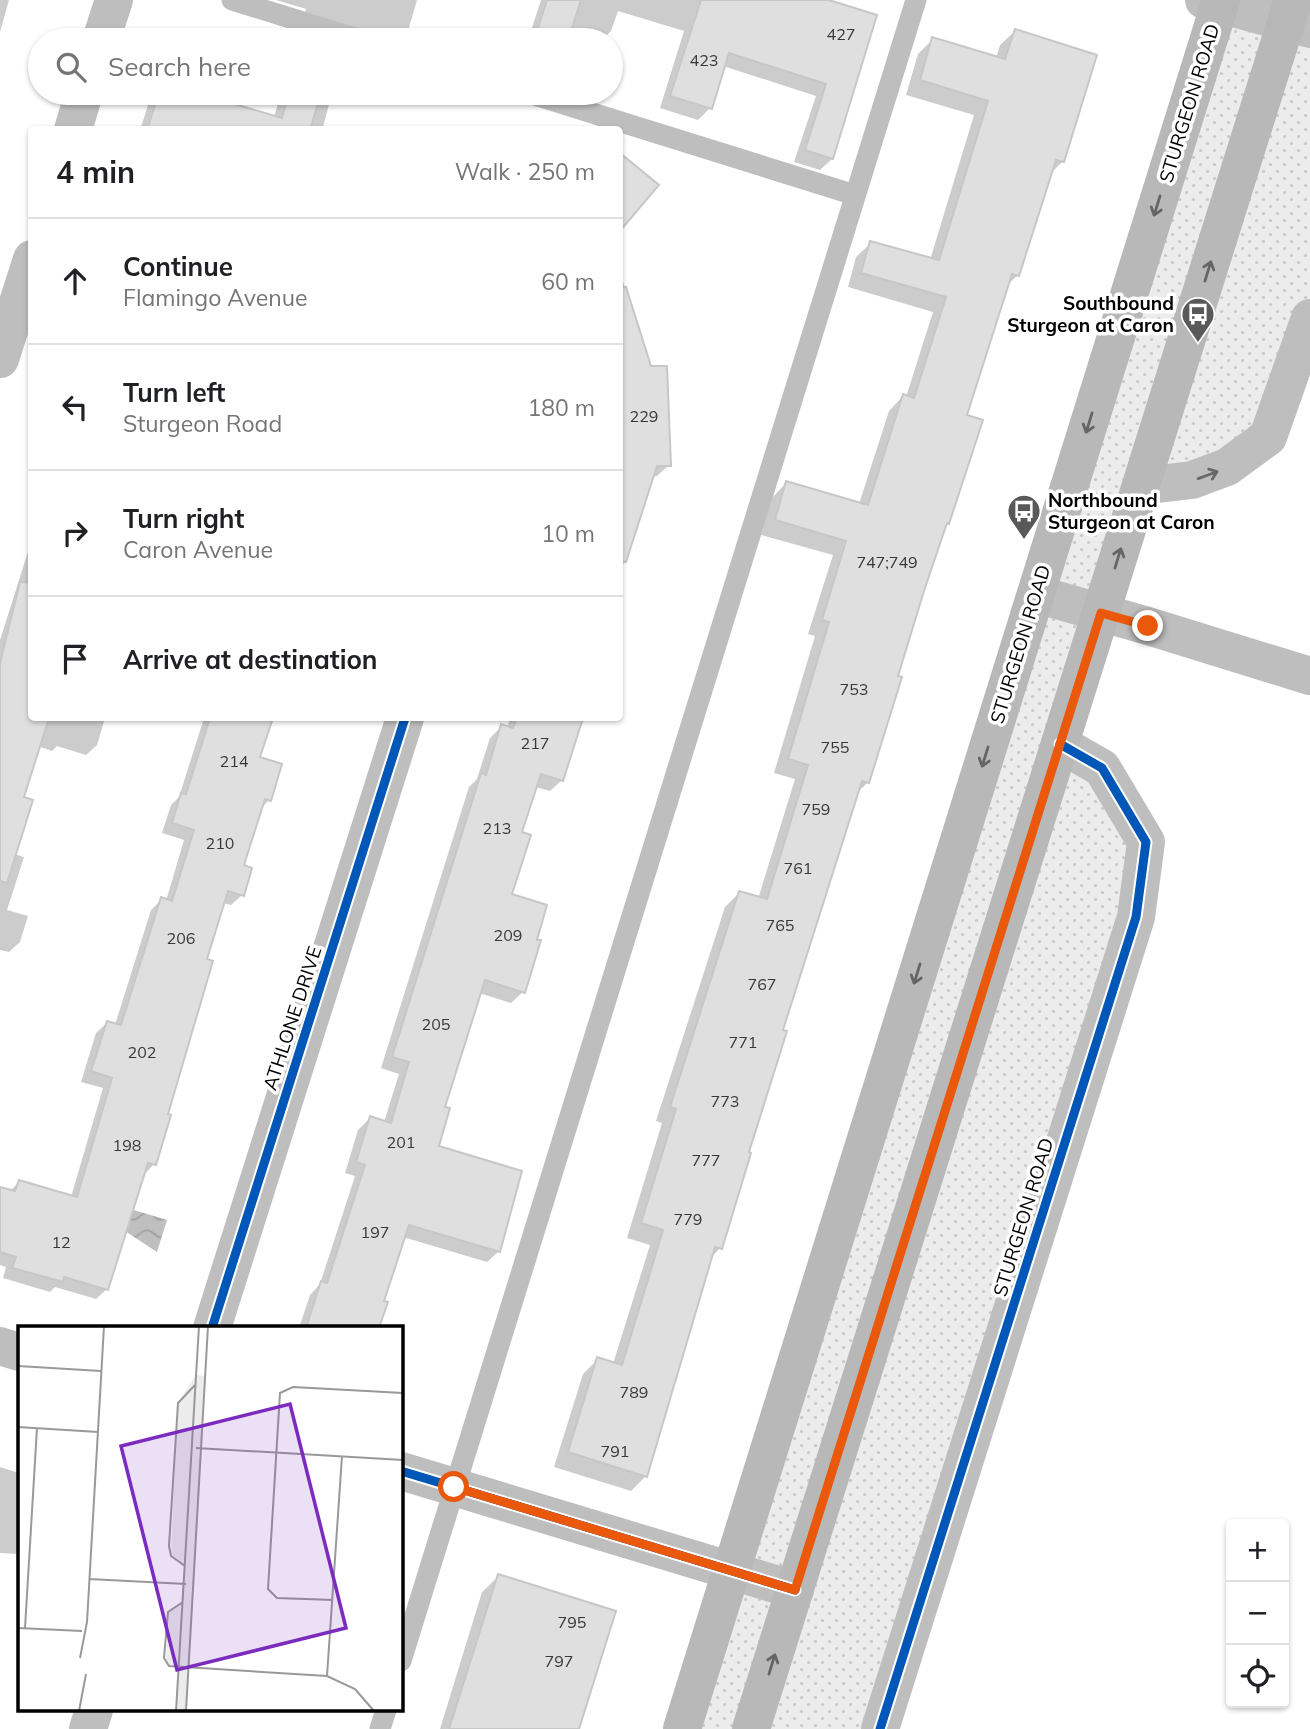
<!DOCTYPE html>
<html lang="en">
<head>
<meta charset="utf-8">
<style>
	body { margin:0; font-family:Mulish,sans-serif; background:#f6f6f6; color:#202124 }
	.controls { position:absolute; right:21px; bottom:21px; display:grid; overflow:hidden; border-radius:7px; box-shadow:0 2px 5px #0004 }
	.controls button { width:63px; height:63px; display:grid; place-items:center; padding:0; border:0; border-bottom:2px solid #e0e0e0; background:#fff; color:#202124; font:35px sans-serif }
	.stop { position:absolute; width:21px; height:21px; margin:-16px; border:5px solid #ea580c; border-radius:50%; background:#fff }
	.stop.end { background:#ea580c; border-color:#fff; box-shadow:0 2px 7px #0008 }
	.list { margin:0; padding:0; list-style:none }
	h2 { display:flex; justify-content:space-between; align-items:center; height:91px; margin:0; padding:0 28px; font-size:30px }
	h2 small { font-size:23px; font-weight:400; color:#757577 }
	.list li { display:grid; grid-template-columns:46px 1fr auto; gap:21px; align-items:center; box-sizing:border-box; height:126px; padding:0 28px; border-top:2px solid #e0e0e0 }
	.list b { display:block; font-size:26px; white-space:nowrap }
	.list p { margin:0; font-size:23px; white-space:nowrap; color:#757577 }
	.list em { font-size:23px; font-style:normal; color:#757577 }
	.icon { flex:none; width:38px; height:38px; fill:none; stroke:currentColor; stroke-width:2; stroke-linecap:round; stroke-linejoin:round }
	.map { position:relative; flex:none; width:1310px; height:1729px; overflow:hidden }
	.search { position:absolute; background:#fff; box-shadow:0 2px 5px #0004; left:28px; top:28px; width:595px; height:77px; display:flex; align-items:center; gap:18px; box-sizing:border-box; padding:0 24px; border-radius:38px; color:#757577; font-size:26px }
	.panel { position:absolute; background:#fff; box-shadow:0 2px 5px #0004; left:28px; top:126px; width:595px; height:595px; border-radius:7px }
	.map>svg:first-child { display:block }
	.grass { fill:url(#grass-dots) }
	.water { fill:url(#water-waves) }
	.shadow { fill:#0003 }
	.building { fill:#dfdfdf; stroke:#c7c7c7; stroke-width:2 }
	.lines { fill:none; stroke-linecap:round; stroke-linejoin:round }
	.service { stroke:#bebebe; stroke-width:21 }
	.minor { stroke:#bebebe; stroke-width:38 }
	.secondary { stroke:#b8b8b8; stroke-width:38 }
	.cycleway-casing { stroke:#fff; stroke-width:13 }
	.cycleway { stroke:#0057b8; stroke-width:9 }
	.oneway { stroke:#656565 }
	.oneway2 { stroke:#686868 }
	.route { stroke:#ea580c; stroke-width:9 }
	.labels { text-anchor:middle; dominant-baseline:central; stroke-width:7; stroke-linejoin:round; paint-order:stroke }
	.number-label { font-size:16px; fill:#383838 }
	.street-label { font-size:19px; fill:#000; stroke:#fff }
	.poi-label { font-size:19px; font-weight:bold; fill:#000; stroke:#fff; text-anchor:end }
	.inset-road { fill:none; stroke:#999; stroke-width:2 }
	.view { fill:#7b2cbf; fill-opacity:0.15; stroke:#7b2cbf; stroke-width:3.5 }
	.inset-edge { fill:none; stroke:#000; stroke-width:3.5 }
</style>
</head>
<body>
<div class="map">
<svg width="1310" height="1729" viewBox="0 0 1310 1729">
	<defs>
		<pattern id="grass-dots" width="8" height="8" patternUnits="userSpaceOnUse" patternTransform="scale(1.75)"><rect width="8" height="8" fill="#ececec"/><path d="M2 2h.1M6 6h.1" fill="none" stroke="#c9c9c9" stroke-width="1.8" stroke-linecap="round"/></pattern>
		<pattern id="water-waves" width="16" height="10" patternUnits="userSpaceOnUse" patternTransform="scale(1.75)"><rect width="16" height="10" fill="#bfbfbf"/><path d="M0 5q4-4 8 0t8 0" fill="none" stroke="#a2a2a2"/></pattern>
	</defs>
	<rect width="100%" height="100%" fill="#fff"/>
	<path class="grass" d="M1221,0L1310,29V318L1268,437L1141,486L1060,744L1146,842L880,1729H682Z"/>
	<path class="water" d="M104,1201L167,1220L157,1252L125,1231Z"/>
	<g class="shadow">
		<path d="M0,0H9L0,32Z"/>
		<path d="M276,0H417L408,31L398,40H389L347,28L302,23L306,9Z"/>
		<path d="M541,0H823L832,159L820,170L794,162L816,96L723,66L710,108L698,120L660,108L684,31L618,11L611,31L602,40H593L569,33L566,40H528Z"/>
		<path d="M1015,31L1063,161L1049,175L1018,275L1006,286L965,416L948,523L944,527L896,677L868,782L856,794L781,1031L720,1248L710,1259L646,1476L631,1491L554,1467L583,1374L598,1359L613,1364L650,1245L627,1238L662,1123L656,1121L725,907L739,893L758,899L795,779L774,773L815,636L808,634L833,555L761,535L772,498L786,483L859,504L889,411L903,396L906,397L933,312L848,287L856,257L871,243L930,260L974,115L906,95L918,54L933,39L996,58L1000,45Z"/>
		<path d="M158,93H217L215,100L274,117L281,93H332L323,127L331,130H140L149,102Z"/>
		<path d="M620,272L650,368L669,465L657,476L652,477L623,565L620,569Z"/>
		<path d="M32,539V718H105L97,745L86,755L57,746L52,751L38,746L22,798L14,854L24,857L7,910L28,916L20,942L9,952L0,950V640Z"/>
		<path d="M204,718H271L258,759L269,800L259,810L242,866V895L231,905L223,903L205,960L154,1164L144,1175L107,1289L96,1299L55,1287L50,1292L3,1278L6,1267L0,1265V1188L10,1191L19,1182L71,1197L103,1088L81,1082L96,1033L107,1023L115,1025L151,910L162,899L166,901L184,840L162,833L171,805L179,797Z"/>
		<path d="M510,718H581L562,780L550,791L535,787L520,833L510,896L523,992L511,1003L479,993L442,1108L437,1148L499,1251L487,1262L403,1237L382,1302L386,1303L378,1328H299L310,1295L320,1284L355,1176L345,1173L358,1130L370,1118L384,1122L399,1074L381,1068L469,787L477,779L490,738L502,726L507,728Z"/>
		<path d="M0,1467L19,1473V1554L0,1553Z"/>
		<path d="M499,1576L577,1729H440L482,1592Z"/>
	</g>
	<g class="building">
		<path d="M547,0H581L568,40H534Z"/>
		<path d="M701,0H829L877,15L833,159L805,150L826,84L729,53L712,109L670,96Z"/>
		<path d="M1015,29L1097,55L1064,162L1056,160L1019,276L1012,274L967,415L983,420L949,524L947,523L924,591L898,676L902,677L869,783L862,781L783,1030L787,1031L749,1152L751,1153L722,1249L715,1247L647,1477L568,1452L597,1357L622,1365L663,1230L641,1223L676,1109L670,1107L739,891L767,899L808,765L788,759L829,622L822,620L846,541L775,520L786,481L868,505L903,394L914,398L946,297L861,273L870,241L939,260L988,101L920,80L932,37L1005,59Z"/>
		<path d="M159,93H219L217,99L282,118L289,93H321L310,130H147Z"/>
		<path d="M620,153L659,185L620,231Z"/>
		<path d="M626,287L651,366H667L671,466H657L626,562L620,561V288Z"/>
		<path d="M20,582L32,583V718H49L24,797L33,800L7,883L0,881V663Z"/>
		<path d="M210,718H273L260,757L282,764L271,801L265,799L244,865L252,868L244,896L228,891L207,959L213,961L168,1114L171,1115L156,1165L148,1163L108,1290L64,1277L63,1282L12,1268L16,1257L0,1252V1187L15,1191L19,1180L77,1197L112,1078L91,1071L107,1021L121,1025L161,897L172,901L194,830L172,823L181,793L186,794Z"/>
		<path d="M517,718H583L563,781L541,774L522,832L531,835L512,894L547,905L537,940H541L525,993L485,980L445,1107L450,1108L439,1146L522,1171L500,1252L409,1225L384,1301L388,1302L379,1328H306L321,1281L327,1283L365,1165L356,1162L370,1116L391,1123L409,1062L392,1057L481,773L486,775L501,724L513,728Z"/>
		<path d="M498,1574L616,1611L579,1729H449Z"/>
	</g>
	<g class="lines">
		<g class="service">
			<path d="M232,0L361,40"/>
			<path d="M528,93L855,195"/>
			<path d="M401,1661L916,0"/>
			<path d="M380,1729L386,1710"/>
		</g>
		<g class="minor">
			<path d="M1204,0L1310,29"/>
			<path d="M101,40L114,0"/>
			<path d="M73,130L84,93"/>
			<path d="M0,359L32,259"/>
			<path d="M1141,486L1192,480L1227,467L1268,437L1310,318"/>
			<path d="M1036,594L1148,626L1310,676"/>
			<path d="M212,1328L405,718"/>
			<path d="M0,1346L19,1352"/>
			<path d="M401,1471L795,1590"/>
			<path d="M88,1729L94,1710"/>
			<path d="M880,1729L1136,917L1146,842L1102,768L1060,744"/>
		</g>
		<g class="secondary">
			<path d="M682,1729L1221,0"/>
			<path d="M751,1729L1293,0"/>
		</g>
		<defs>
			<g id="cycleway">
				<path d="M212,1328L405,718"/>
				<path d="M401,1471L795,1590"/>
				<path d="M880,1729L1136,917L1146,842L1102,768L1060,744"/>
			</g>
		</defs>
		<use href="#cycleway" class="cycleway-casing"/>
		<use href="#cycleway" class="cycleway"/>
	</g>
	<defs><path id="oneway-shaft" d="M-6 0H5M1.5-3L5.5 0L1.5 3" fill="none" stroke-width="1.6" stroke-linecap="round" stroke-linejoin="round" transform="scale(1.75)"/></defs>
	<g class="oneway">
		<use href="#oneway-shaft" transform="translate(1157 206) rotate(107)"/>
		<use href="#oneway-shaft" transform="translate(1208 271) rotate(-73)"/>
		<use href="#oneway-shaft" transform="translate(1089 423) rotate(107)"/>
		<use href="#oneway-shaft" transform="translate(1118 558) rotate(-73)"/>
		<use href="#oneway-shaft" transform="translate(985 757) rotate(107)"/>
		<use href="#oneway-shaft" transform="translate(917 974) rotate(107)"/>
		<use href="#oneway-shaft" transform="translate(772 1664) rotate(-73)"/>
	</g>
	<use class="oneway2" href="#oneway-shaft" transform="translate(1208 475) rotate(-20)"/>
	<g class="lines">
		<path class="route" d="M454,1487L795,1590L1101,613L1148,626"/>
	</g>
	<defs>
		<symbol id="bus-pin" viewBox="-11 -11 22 30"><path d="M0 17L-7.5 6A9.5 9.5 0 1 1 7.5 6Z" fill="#595959" stroke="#fff"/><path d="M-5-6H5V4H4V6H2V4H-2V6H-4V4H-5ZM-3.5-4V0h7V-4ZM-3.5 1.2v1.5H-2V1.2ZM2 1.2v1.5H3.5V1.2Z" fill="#fff"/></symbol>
	</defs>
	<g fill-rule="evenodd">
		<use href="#bus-pin" x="1179" y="295" width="38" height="52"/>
		<use href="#bus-pin" x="1005" y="492" width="38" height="52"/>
	</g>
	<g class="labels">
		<g class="number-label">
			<text x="841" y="34">427</text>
			<text x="704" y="60">423</text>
			<text x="644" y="416">229</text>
			<text x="887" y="562">747;749</text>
			<text x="854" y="689">753</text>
			<text x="535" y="743">217</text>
			<text x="835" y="747">755</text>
			<text x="234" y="761">214</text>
			<text x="816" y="809">759</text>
			<text x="497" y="828">213</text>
			<text x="220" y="843">210</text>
			<text x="798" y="868">761</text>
			<text x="780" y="925">765</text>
			<text x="508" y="935">209</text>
			<text x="181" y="938">206</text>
			<text x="762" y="984">767</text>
			<text x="436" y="1024">205</text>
			<text x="743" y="1042">771</text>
			<text x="142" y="1052">202</text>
			<text x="725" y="1101">773</text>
			<text x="401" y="1142">201</text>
			<text x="127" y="1145">198</text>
			<text x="706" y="1160">777</text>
			<text x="688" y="1219">779</text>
			<text x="375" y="1232">197</text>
			<text x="61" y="1242">12</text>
			<text x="634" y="1392">789</text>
			<text x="615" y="1451">791</text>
			<text x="572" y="1622">795</text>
			<text x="559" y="1661">797</text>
		</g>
		<g class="street-label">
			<text transform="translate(1189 103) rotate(-73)">STURGEON ROAD</text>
			<text transform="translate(1020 644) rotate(-73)">STURGEON ROAD</text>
			<text transform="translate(292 1018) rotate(-72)">ATHLONE DRIVE</text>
			<text transform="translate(1023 1217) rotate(-73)">STURGEON ROAD</text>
		</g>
		<g class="poi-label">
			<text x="1174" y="303">Southbound<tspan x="1174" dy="22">Sturgeon at Caron</tspan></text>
			<text x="1048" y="500" text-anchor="start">Northbound<tspan x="1048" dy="22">Sturgeon at Caron</tspan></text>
		</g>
	</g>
	<g transform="translate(18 1326)">
		<rect width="385" height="385" fill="#fff"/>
		<path d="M178,49L187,50L168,385H158L161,341L148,338L150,286L165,276L167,240L153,230L160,77Z" fill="#ececec"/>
		<path class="inset-road" d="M0,40L83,45M0,101L80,106M178,122L385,134M167,240L153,230L151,220L160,77L178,58M71,253L168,258M315,274L259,272L250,263L262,67L275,61L385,67M165,276L150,286L146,332L151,340L309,350L337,363L356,385M0,302L64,305M7,302L19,102M62,332L69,296L86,0M309,350L324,130M61,385L68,348M158,385L181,0M168,385L190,0"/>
		<path class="view" d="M272,78L328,302L159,344L103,120Z"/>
		<rect width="385" height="385" class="inset-edge"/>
	</g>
</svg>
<div class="controls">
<button>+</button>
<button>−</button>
<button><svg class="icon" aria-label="locate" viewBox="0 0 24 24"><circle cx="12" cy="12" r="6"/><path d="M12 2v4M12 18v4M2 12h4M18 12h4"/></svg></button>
</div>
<div class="stop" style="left:454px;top:1487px"></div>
<div class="stop end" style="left:1148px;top:626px"></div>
<div class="search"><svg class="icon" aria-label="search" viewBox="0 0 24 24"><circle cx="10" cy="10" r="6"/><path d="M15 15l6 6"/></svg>Search here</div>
<section class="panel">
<h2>4 min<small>Walk · 250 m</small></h2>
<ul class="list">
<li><svg class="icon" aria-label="ahead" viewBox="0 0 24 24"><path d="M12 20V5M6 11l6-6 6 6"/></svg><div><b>Continue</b><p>Flamingo Avenue</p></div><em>60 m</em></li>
<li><svg class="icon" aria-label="left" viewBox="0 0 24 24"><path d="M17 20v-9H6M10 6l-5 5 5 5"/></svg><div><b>Turn left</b><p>Sturgeon Road</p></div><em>180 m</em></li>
<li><svg class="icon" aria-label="right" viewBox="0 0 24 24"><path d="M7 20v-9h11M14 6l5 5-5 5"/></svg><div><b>Turn right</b><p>Caron Avenue</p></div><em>10 m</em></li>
<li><svg class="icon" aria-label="arrive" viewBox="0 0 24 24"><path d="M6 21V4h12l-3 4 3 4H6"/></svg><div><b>Arrive at destination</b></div></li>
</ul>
</section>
</div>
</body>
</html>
